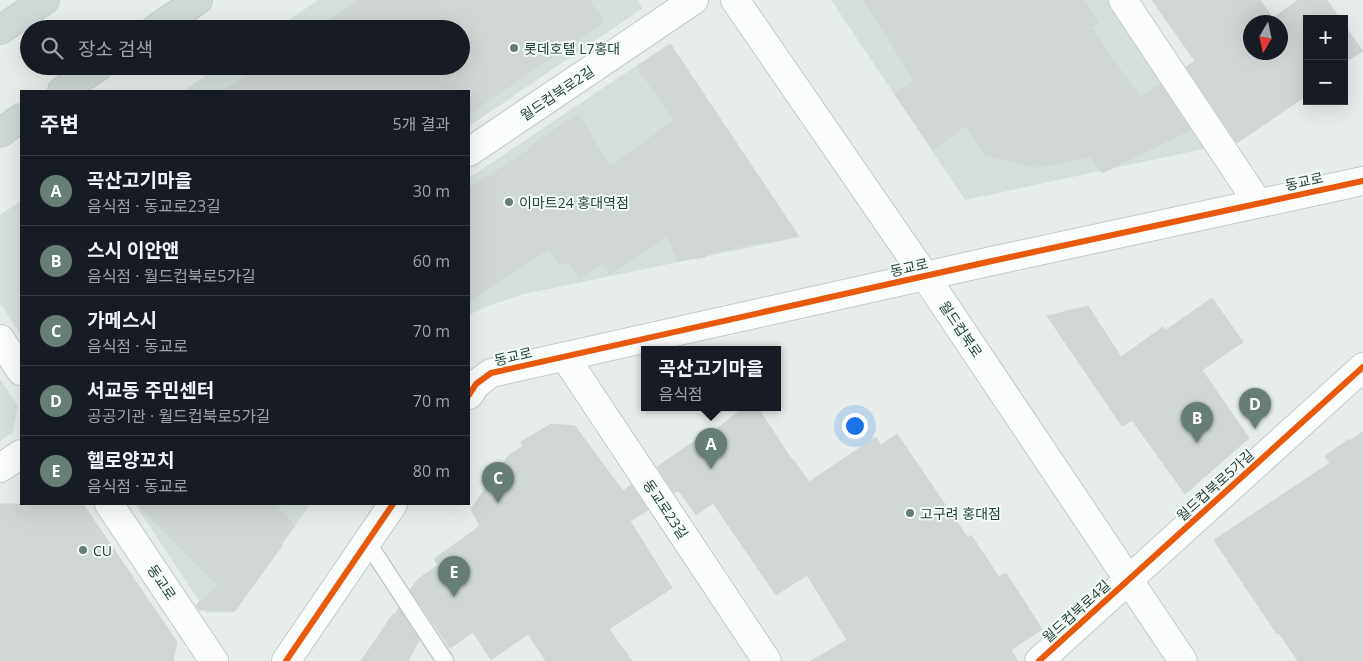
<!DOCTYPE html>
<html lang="ko">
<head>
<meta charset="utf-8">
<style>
	body { margin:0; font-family:"Open Sans","Noto Sans KR",sans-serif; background:#242831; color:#f1f3f6 }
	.controls { position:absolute; right:15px; top:15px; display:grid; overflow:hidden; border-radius:0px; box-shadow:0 5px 20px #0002 }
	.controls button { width:45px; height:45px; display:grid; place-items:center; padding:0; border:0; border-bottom:1px solid #363941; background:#171b24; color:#f1f3f6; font:25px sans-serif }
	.compass { position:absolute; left:1243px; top:15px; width:45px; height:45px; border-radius:50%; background:#171b24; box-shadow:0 5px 20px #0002; rotate:189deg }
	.you { position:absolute; left:854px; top:425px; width:18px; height:18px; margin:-12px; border:4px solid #fff; border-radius:50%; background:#1a73e8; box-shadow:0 0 0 8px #1a73e833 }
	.badge { display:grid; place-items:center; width:32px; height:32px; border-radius:50%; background:#677e76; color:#fff; font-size:16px; font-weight:700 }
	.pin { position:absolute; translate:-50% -41px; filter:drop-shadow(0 1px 2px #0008) }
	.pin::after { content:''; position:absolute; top:26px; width:18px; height:15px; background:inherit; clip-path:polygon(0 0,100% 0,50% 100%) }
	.popup { position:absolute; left:641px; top:346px; width:140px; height:65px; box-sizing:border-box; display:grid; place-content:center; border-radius:0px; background:#171b24; filter:drop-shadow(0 1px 4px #0005); font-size:16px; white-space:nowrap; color:#9ea1a6 }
	.popup b { font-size:19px; color:#f1f3f6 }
	.popup::after { content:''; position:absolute; left:50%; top:100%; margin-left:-10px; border:10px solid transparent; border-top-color:#171b24 }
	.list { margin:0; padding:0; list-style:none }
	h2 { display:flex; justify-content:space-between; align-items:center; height:65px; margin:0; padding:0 20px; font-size:21px }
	h2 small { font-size:16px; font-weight:400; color:#9ea1a6 }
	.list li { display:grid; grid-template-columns:32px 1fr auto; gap:15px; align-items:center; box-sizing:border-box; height:70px; padding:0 20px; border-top:1px solid #363941 }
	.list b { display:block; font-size:19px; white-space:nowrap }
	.list p { margin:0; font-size:16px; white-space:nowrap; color:#9ea1a6 }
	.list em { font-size:16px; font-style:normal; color:#9ea1a6 }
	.icon { flex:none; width:28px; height:28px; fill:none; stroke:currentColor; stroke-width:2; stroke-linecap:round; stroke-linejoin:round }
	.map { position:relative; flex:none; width:1363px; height:661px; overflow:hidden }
	.search { position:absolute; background:#171b24; box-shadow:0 5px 20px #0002; left:20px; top:20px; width:450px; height:55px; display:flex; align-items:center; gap:12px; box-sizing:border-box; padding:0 18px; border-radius:28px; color:#9ea1a6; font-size:19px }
	.panel { position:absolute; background:#171b24; box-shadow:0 5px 20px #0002; left:20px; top:90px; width:450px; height:415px; border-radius:0px }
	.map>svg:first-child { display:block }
	.built { fill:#d5dfda }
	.building { fill:#cfd6d3; stroke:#d0d6d3; fill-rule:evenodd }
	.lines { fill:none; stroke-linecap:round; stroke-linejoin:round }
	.lane-casing { stroke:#c4cac7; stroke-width:19 }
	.street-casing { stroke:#c4cac7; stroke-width:30 }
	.secondary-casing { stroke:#c3cbc7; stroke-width:30 }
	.primary-casing { stroke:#c2ccc8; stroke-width:30 }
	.lane { stroke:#fbfcfc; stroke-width:16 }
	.street { stroke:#fbfcfc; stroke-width:28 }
	.secondary { stroke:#fbfcfc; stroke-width:28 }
	.primary { stroke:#ced8d4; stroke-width:28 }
	.cycleway-casing { stroke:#f6fbf8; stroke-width:9 }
	.cycleway { stroke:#e8590c; stroke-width:6 }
	.poi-dot { fill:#677e76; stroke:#f6fbf8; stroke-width:2 }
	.labels { text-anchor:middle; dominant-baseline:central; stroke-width:4; stroke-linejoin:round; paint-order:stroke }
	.poi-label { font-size:14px; fill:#224337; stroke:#f6fbf8; text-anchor:start }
	.street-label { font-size:14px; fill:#224337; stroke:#f6fbf8 }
</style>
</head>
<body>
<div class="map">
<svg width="1363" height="661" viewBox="0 0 1363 661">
	<rect width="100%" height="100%" fill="#e7edea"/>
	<g class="built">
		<path d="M318,0H638L643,8L469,126V91H183L220,66H461V29H276Z"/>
		<path d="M831,0H1109L1208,148L965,200Z"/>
		<path d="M670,43L800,237L524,294L485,307L469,315V178Z"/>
		<path d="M21,201V335L0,303V215Z"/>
		<path d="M0,379L18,406L13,432L0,441Z"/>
		<path d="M135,504H310L235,612L207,613Z"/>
	</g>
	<g class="building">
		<path d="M359,0H589L604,22L469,114V91H224L261,66H461V29H316Z"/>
		<path d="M863,0H1083L1099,22L1091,27L1140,98L1160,84L1190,130L1102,173L1090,156L1052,165L1035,167L985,155L966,125L933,150L895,94L915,81Z"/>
		<path d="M1152,0H1260L1273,18L1298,0H1327L1340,19H1307V95L1237,143L1186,67L1195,61ZM1250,22H1280V52H1250Z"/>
		<path d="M1344,25L1363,51L1344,63Z"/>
		<path d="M671,45L798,236L764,243L761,242L706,254V257L678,261L667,235L610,274L602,263L580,279L568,263L560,264L549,249L469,302V189L534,146L533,144L578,114L610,166L674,121L637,67Z"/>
		<path d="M1212,298L1243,342L1202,370L1249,438L1185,494L1132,420L1122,426L1047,316L1088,306L1121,357L1163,327L1166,330Z"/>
		<path d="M743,408H758L792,460H793L809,482L876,437L881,445L897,434L968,538L971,535L999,577L1006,573L1042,629L1011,650L1018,661H811L847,640L807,575L776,595L713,503L696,515L679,491L674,493L657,467L712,429L714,431Z"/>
		<path d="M551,424L575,426L623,491L631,485L648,510L630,521L672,588L609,629L632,661H546L528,634L491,660L473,632L450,648L410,590L418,579L438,565L434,559L480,526L471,509L508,456L523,446L521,442Z"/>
		<path d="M1363,431V661H1298L1279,633L1277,634L1214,540L1330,463L1325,456L1349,439L1350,441Z"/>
		<path d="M0,504H83L177,642L173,661H0Z"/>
		<path d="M137,504H275L295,526L281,544L282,546L235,610H199L196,605L218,585Z"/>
		<path d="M399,608L419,640L408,661H361L393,614L394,615Z"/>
	</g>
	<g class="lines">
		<defs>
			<path id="lane" d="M367,542L445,661"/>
			<g id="street">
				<path d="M1123,0L1258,203"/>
				<path d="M469,152L694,0"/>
				<path d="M0,339L21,371"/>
				<path d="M565,357L767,661"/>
				<path d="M0,468L21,454"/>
				<path d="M109,504L214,661"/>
				<path d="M1039,661L1363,367"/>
			</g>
			<g id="secondary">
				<path d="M735,0L925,276L1183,661"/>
				<path d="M469,395L476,384L491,373L992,261L1363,181"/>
				<path d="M286,661L393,504"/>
			</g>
			<g id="primary">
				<path d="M155,29L198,0"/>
				<path d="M0,30L45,0"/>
				<path d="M62,91L99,66"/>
				<path d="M0,133L21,118"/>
			</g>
		</defs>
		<use href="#lane" class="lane-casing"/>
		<use href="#street" class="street-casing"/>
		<use href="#secondary" class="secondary-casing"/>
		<use href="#primary" class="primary-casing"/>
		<use href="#lane" class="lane"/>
		<use href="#street" class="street"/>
		<use href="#secondary" class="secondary"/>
		<use href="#primary" class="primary"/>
		<defs>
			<g id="cycleway">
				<path d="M469,395L476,384L491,373L992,261L1363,181"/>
				<path d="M286,661L393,504"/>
				<path d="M1039,661L1363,367"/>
			</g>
		</defs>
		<use href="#cycleway" class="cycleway-casing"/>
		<use href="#cycleway" class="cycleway"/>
	</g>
	<g class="poi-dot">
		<circle cx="514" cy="48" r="5"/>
		<circle cx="509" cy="202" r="5"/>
		<circle cx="910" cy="513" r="5"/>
		<circle cx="83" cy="550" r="5"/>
	</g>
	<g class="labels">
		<g class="poi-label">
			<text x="524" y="48">롯데호텔 L7홍대</text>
			<text x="519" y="202">이마트24 홍대역점</text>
			<text x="920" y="513">고구려 홍대점</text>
			<text x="93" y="550">CU</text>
		</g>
		<g class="street-label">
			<text transform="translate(557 93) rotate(-34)">월드컵북로2길</text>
			<text transform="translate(1304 181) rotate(-12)">동교로</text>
			<text transform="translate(909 267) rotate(-13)">동교로</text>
			<text transform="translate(961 329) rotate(56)">월드컵북로</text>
			<text transform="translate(513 356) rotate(-13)">동교로</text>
			<text transform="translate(1215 485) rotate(-42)">월드컵북로5가길</text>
			<text transform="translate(666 509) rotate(56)">동교로23길</text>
			<text transform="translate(162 582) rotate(56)">동교로</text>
			<text transform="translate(1076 611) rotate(-42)">월드컵북로4길</text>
		</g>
	</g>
</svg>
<div class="controls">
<button>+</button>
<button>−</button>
</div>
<svg class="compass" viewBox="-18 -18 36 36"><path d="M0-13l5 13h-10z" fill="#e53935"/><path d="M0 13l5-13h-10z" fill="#9ea1a6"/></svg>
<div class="you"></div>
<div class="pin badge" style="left:711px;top:469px">A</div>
<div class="popup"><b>곡산고기마을</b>음식점</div>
<div class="pin badge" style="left:1197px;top:443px">B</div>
<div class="pin badge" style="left:498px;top:503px">C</div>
<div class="pin badge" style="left:1255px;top:429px">D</div>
<div class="pin badge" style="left:454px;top:597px">E</div>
<div class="search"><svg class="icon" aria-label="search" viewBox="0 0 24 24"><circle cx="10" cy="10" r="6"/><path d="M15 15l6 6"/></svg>장소 검색</div>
<section class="panel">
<h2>주변<small>5개 결과</small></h2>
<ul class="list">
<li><span class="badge">A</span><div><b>곡산고기마을</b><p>음식점 · 동교로23길</p></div><em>30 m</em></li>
<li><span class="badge">B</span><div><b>스시 이안앤</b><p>음식점 · 월드컵북로5가길</p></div><em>60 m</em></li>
<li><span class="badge">C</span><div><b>가메스시</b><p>음식점 · 동교로</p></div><em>70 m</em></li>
<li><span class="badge">D</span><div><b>서교동 주민센터</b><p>공공기관 · 월드컵북로5가길</p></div><em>70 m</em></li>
<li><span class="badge">E</span><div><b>헬로양꼬치</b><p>음식점 · 동교로</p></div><em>80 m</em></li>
</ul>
</section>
</div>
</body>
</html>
